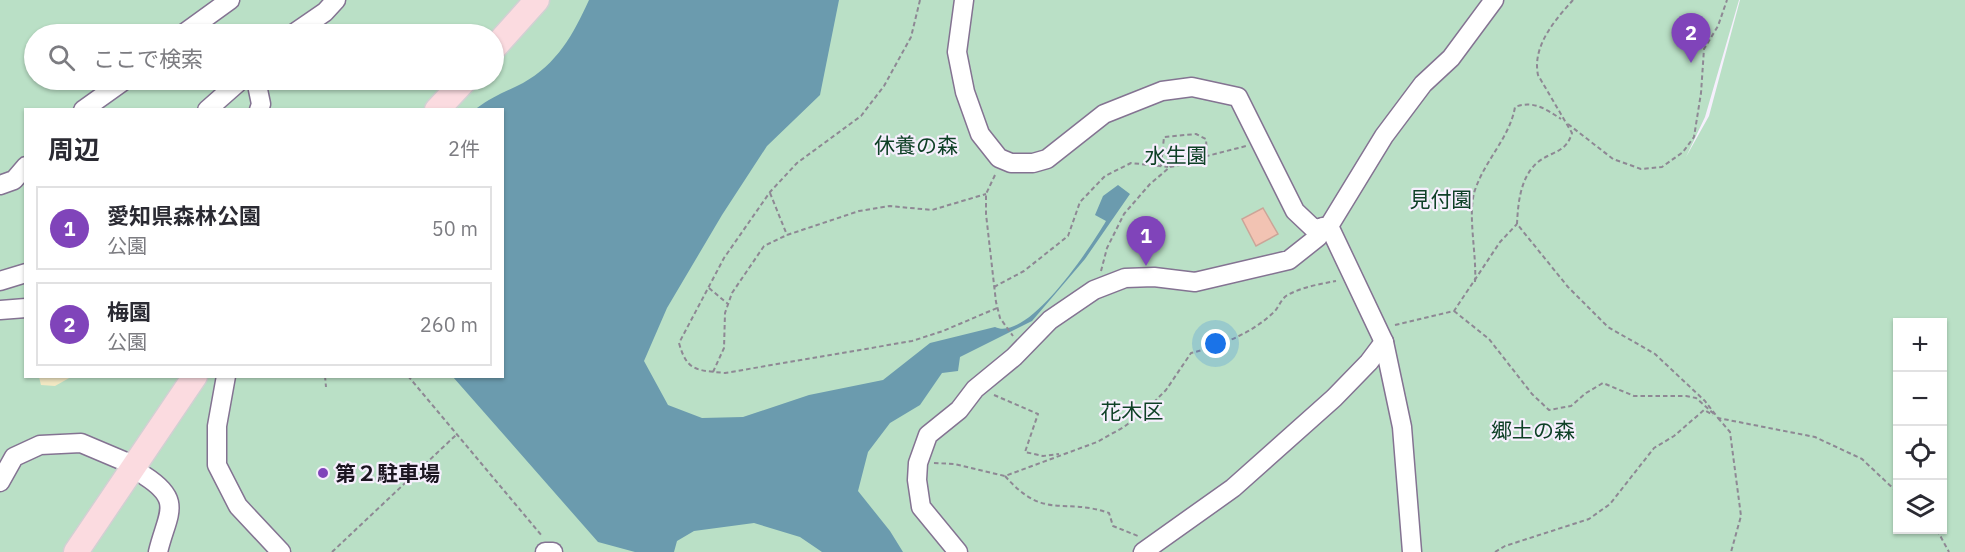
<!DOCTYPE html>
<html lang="ja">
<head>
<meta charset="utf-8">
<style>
	body { margin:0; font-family:"IBM Plex Sans","Noto Sans JP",sans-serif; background:#f2f2f3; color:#2b2b33 }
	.controls { position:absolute; right:18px; bottom:18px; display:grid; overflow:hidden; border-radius:0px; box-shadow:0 2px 4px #0004 }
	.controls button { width:54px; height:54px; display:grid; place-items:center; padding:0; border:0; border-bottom:2px solid #e1e1e2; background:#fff; color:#2b2b33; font:30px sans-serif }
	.you { position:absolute; left:1216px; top:344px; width:21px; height:21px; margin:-15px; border:4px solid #fff; border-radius:50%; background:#1a73e8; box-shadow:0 0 0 9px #1a73e833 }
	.badge { display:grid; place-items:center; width:39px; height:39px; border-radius:50%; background:#8044ba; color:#fff; font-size:20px; font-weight:700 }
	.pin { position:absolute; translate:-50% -50px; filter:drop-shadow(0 2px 3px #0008) }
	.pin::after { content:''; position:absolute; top:32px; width:21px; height:18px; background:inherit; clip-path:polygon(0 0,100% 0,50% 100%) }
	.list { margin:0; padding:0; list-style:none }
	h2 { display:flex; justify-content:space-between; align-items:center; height:78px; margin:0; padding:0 24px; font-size:26px }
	h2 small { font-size:20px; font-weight:400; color:#7c7c81 }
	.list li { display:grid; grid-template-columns:39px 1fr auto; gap:18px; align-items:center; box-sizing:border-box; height:84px; margin:0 12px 12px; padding:0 12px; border:2px solid #e1e1e2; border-radius:0px }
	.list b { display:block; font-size:22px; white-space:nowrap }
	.list p { margin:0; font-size:20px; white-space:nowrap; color:#7c7c81 }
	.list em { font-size:20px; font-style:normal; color:#7c7c81 }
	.icon { flex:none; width:33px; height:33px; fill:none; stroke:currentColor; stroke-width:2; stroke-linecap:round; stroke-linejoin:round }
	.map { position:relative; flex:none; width:1965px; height:552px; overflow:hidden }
	.search { position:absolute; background:#fff; box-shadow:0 2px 4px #0004; left:24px; top:24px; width:480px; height:66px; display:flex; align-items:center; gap:15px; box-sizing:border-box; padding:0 21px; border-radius:33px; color:#7c7c81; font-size:22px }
	.panel { position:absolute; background:#fff; box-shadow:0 2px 4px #0004; left:24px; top:108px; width:480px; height:270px; border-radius:0px }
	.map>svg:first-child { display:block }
	.green { fill:#bae0c6; fill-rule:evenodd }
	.sand { fill:#f3e9c4 }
	.water { fill:#6b9bae }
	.building { fill:#f2c3b3; stroke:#cba598; stroke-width:1.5 }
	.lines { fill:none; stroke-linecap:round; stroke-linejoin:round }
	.minor-casing { stroke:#847392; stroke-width:21 }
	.major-casing { stroke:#d2d0d3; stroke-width:27 }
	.path { stroke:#8e8894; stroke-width:2; stroke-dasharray:4.5 3; stroke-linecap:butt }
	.minor { stroke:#fff; stroke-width:18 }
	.major { stroke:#fbdbe0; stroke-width:24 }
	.poi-dot { fill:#8044ba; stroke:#f6effd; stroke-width:2 }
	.labels { text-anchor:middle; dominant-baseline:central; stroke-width:4.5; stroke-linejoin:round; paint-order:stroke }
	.park-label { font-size:21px; fill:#0f4127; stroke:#f6effd }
	.poi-label { font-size:21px; font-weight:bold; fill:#1c1621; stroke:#f6effd; text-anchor:start }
</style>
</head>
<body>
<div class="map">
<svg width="1965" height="552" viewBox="0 0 1965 552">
	<rect width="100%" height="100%" fill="#f6effd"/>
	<path class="green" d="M0,0H1739L1705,117L1686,157L1709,116L1740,0H1965V552H0ZM34,34H494V80H34ZM26,110H502V376H26ZM1898,322H1942V530H1898Z"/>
	<path class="sand" d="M39,377V376L71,377L55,386L41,385Z"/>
	<path class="water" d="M589,0H839L820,95L767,146L722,215L667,308L644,361L668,405L702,418L743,417L809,395L883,380L930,343L995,327C1028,343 1092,245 1106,221L1095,215L1103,196L1118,185L1130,194L1085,259L1032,321L960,357L958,371L942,373L920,405L890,423L868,452L858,491L890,531L903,552H822L800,537L754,523L694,531L677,541L674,552H635L598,542L453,377L502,376V110L477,108C491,97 507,91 523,83C557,64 573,35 589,0Z"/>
	<path class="building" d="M1263,208L1278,234L1256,246L1242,219Z"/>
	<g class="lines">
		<defs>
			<g id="minor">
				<path d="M964,0L957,52L965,92L980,134L999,158L1011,163H1033L1047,159L1104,114L1162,91L1192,87L1238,97L1295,211L1314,229L1329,226L1384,136L1423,84L1451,58L1494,0"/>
				<path d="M183,34L230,0"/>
				<path d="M293,34L325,12L336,0"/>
				<path d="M256,80L261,104L259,110"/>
				<path d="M83,110L125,80"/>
				<path d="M207,110L241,80"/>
				<path d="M0,185L14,180L26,166"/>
				<path d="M1329,226L1384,342L1402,427L1412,552"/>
				<path d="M0,281L26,273"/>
				<path d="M0,310L26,308"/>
				<path d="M226,376L217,426V465L238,506L281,552"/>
				<path d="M145,476C184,501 167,514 158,552"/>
				<path d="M0,482L14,457L40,445L81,443L126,462"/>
				<path d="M545,552H553"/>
				<path d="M958,552L921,507L917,480L918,463L928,435L959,410L975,389L1014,357L1050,320L1094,290L1125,278L1154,277L1195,282L1289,260L1318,237L1323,227"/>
				<path d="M1143,552L1233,488L1334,398L1369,362L1384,342"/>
			</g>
			<g id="major">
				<path d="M494,48L537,0"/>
				<path d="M437,110L465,80"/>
				<path d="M76,552L195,376"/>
			</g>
		</defs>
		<use href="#minor" class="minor-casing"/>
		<use href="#major" class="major-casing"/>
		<g class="path">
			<path d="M920,0L911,37L884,86L861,116L797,163L770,192L724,258L679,343C687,372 697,370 725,373L912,341L943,331L997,308"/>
			<path d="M1573,0C1555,20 1532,46 1538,75L1572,133C1566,153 1552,151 1538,162C1520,177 1518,204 1517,224L1568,287L1608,327L1655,354L1705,401L1718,418L1815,437L1862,459L1898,493"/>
			<path d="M1568,124L1613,159L1641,169L1662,167L1683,152L1694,137L1701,93L1704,49L1718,26L1727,0"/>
			<path d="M1161,166L1164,137L1196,134L1206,139L1207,156"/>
			<path d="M995,175L986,194V214L996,302L1000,318L1013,336"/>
			<path d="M770,193L787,235"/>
			<path d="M1101,271L1107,248L1124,214L1150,184L1170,167L1200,161L1207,156L1246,146"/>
			<path d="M1475,282C1477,255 1467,213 1475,190C1485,160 1510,137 1515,107C1533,100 1546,109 1561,119"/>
			<path d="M994,287L1024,271L1068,236L1080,202L1105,176L1131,163L1168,167"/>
			<path d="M709,288L728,304"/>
			<path d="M1454,311L1489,339L1532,394L1549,410L1571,406L1586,393L1603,383L1634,396H1686L1696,398L1714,414"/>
			<path d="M1395,325L1454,311L1500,242L1517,224"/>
			<path d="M713,372L724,348L725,313L732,293L764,246L787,235L859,211L890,206L932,210L986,194"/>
			<path d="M325,376L326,387"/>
			<path d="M408,376L542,536"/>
			<path d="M994,395L1038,414L1025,452L1043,456L1059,454"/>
			<path d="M1718,418L1730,432L1741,516L1731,552"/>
			<path d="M934,463L954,464L1005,476L1097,442L1124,427L1148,408L1166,390L1191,353C1220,346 1253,333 1275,311C1279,306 1281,300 1286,296C1301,287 1320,284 1336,281"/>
			<path d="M1005,476C1044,521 1063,497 1109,513L1113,526L1138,536"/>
			<path d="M1937,530L1949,552"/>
			<path d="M332,552L456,435"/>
			<path d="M1495,552L1505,546L1589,519L1610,504L1654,448L1674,436L1704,410L1713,415"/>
		</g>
		<use href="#minor" class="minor"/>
		<use href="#major" class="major"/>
	</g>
	<circle class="poi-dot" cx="323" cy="473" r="6"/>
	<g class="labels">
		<g class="park-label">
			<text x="916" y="145">休養の森</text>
			<text x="1176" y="155">水生園</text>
			<text x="1441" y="199">見付園</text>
			<text x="1132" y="411">花木区</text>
			<text x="1533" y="430">郷土の森</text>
		</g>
		<g class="poi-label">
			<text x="335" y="473">第２駐車場</text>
		</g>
	</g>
</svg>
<div class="controls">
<button>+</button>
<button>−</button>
<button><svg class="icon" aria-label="locate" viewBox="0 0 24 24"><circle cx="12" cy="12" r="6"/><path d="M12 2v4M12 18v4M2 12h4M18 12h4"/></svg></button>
<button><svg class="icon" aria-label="layers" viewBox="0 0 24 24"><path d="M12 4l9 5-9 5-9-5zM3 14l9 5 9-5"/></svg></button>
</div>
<div class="you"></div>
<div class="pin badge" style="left:1146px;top:266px">1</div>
<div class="pin badge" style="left:1691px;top:63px">2</div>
<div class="search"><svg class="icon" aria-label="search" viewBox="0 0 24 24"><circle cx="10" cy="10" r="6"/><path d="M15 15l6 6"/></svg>ここで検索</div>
<section class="panel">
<h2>周辺<small>2件</small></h2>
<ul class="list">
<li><span class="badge">1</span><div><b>愛知県森林公園</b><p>公園</p></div><em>50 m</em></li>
<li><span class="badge">2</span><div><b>梅園</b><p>公園</p></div><em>260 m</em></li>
</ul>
</section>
</div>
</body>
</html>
